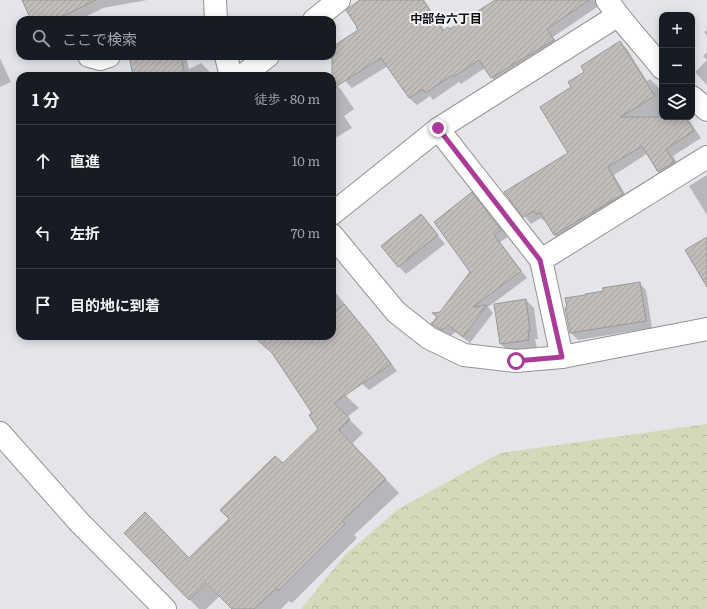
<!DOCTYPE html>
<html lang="ja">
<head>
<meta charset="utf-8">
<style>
	body { margin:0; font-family:Literata,"Noto Sans JP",serif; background:#242831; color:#f1f3f6 }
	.controls { position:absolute; right:12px; top:12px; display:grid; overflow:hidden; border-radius:8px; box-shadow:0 2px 10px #0003 }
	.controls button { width:36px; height:36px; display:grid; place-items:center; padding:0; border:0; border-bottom:1px solid #363941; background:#171b24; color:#f1f3f6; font:20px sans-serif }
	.stop { position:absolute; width:12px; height:12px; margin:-9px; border:3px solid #ab3b98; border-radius:50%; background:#fff }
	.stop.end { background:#ab3b98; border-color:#fff; box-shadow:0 1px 4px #0008 }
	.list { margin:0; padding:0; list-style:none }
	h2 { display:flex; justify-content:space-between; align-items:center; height:52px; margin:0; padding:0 16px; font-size:17px }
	h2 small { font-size:13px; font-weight:400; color:#9ea1a6 }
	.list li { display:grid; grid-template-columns:26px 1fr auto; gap:12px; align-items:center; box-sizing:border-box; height:72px; padding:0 16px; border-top:1px solid #363941 }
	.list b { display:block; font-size:15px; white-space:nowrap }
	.list em { font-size:13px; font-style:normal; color:#9ea1a6 }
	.icon { flex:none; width:22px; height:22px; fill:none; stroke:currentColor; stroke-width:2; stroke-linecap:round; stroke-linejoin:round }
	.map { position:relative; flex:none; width:707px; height:609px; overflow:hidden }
	.search { position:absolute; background:#171b24; box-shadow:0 2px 10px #0003; left:16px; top:16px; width:320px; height:44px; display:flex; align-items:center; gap:10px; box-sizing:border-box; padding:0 14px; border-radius:12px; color:#9ea1a6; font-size:15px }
	.panel { position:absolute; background:#171b24; box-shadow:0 2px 10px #0003; left:16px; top:72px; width:320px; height:268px; border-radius:12px }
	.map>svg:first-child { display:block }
	.forest { fill:url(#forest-crowns) }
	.shadow { fill:#0003 }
	.building { fill:url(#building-hatch); stroke:#9b9895 }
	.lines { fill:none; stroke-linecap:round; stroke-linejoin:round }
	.street-casing { stroke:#939397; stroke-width:24 }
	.secondary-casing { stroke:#939397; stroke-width:24 }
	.street { stroke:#fff; stroke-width:22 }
	.secondary { stroke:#fff; stroke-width:22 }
	.route { stroke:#ab3b98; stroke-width:5 }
	.labels { text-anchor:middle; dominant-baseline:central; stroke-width:4; stroke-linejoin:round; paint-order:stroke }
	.neighbourhood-label { font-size:12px; font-weight:bold; fill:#0e0e0f; stroke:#f1f2f6 }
</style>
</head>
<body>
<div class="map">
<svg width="707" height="609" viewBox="0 0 707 609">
	<defs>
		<pattern id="forest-crowns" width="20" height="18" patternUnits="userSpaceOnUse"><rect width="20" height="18" fill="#d4d9b9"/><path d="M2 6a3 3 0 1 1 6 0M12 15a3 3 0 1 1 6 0" fill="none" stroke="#b5b99e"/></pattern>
		<pattern id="building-hatch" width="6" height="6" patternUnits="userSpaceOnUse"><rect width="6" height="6" fill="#c1bdbb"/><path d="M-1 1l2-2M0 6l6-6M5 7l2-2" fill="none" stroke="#a5a1a0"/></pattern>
	</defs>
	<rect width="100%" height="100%" fill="#e4e5e9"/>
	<path class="forest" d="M707,424V609H301L345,555L398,509L500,453Z"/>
	<g class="shadow">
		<path d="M23,0H147L103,8L79,20H32Z"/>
		<path d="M362,0H424L445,31L450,30L501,0H605L603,3L553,37L561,48L499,85L492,78L485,68L461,84L459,82L433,100L430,96L417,105L409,98L388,66L352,88L345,81L329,56H332V48L359,31Z"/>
		<path d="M707,30V36L704,32Z"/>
		<path d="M620,42L627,49L647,81L650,79L657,86L662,93V117H687L701,138L673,156L681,169L666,178L659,171L648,153L614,175L629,201L561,242L554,235L546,220L544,221L541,218L531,224L505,192L570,153L572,88L586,72Z"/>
		<path d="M707,52V60L703,56Z"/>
		<path d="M130,56H186L189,69L201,63L208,70L212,76H134Z"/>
		<path d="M0,58L11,82L0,87Z"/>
		<path d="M707,60V85L695,72Z"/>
		<path d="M335,83L342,91L354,109L344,116L352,128L332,140V85Z"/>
		<path d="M707,175V215L689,186Z"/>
		<path d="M472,194L508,237L500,242L527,278L488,307L493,313L470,343L456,332L449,337L440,331L433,324L472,272Z"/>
		<path d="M421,215L445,244L406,274L398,266Z"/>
		<path d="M639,283L646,290L652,328L578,340L571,333L606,291Z"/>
		<path d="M332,288L379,347L397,371L369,390L361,383L325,336H332Z"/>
		<path d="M526,300L534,308L538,339H535L537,348L509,352L501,344Z"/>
		<path d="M271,336H283L359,408L347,417L363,433L352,444L399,493L354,535L357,538L292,603L289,601L281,609H233L220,596L206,609H199L189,599V559L319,429L313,413Z"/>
	</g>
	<g class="building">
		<path d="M22,0H96L55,20H31Z"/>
		<path d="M360,0H423L443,31L448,27L450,29L495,0H589L547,29L554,40L491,78L479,60L453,77L452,75L425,93L423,89L409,98L381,58L332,89V47L358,30L356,27H357L346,10Z"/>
		<path d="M620,41L655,96L620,117H685L694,131L666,149L674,162L658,172L642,146L608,167L623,194L554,235L540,212L537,215L534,211L523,217L504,192L568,153L540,107L571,87L568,82L584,72L581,66Z"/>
		<path d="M129,56H181L185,76H133Z"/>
		<path d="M472,192L501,230L494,235L521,271L473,307L487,305L463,337L448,325L442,330L431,324L437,317L432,313L440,312L470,272L434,222Z"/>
		<path d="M421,214L438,235L398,267L381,246Z"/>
		<path d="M707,237V287L685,250Z"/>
		<path d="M640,282L646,321L570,333L565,308L567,307L565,298L585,295V294L604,291L602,288Z"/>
		<path d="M526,299L530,331H528L529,340L500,344L494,304Z"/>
		<path d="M344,304L372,338L391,364L334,403L350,419L339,430L386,479L342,521L345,524L278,591L276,588L254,609H232L206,583L189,600L124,533L145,512L189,558L229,519L220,510L275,456L283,463L318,429L309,415L312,413L272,353L253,336H332V314Z"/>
	</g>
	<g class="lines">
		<defs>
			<g id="street">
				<path d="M215,0L216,20"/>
				<path d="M607,0C623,24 644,45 662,68"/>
				<path d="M314,20L339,0"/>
				<path d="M89,56L100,59L109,56"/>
				<path d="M226,56L231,76"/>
				<path d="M242,76L268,56"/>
				<path d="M692,97L707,110"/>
				<path d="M438,129L541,260L562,357"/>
				<path d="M332,214L438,129L617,16"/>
				<path d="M332,235L396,312L429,338L464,355L516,361L562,357L707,329"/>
				<path d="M541,260L707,157"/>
			</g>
			<path id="secondary" d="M0,433L79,522L165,609"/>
		</defs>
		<use href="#street" class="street-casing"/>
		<use href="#secondary" class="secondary-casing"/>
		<use href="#street" class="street"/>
		<use href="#secondary" class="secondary"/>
	</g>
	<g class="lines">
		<path class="route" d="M438,128L540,260L562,357L516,361"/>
	</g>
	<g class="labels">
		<g class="neighbourhood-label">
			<text x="446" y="18">中部台六丁目</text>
		</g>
	</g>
</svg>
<div class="controls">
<button>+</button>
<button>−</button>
<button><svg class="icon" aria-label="layers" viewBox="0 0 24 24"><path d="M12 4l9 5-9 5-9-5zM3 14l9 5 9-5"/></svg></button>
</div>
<div class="stop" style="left:516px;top:361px"></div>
<div class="stop end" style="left:438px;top:128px"></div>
<div class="search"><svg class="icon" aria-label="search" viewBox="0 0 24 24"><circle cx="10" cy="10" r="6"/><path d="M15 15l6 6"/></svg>ここで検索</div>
<section class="panel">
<h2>1 分<small>徒歩 · 80 m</small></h2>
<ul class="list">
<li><svg class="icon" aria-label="ahead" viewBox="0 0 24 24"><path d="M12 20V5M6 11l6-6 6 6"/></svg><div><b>直進</b></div><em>10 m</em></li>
<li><svg class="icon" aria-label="left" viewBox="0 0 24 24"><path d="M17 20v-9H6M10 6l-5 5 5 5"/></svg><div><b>左折</b></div><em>70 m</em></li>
<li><svg class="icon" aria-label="arrive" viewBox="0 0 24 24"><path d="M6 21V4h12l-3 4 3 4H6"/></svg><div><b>目的地に到着</b></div></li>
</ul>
</section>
</div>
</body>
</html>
